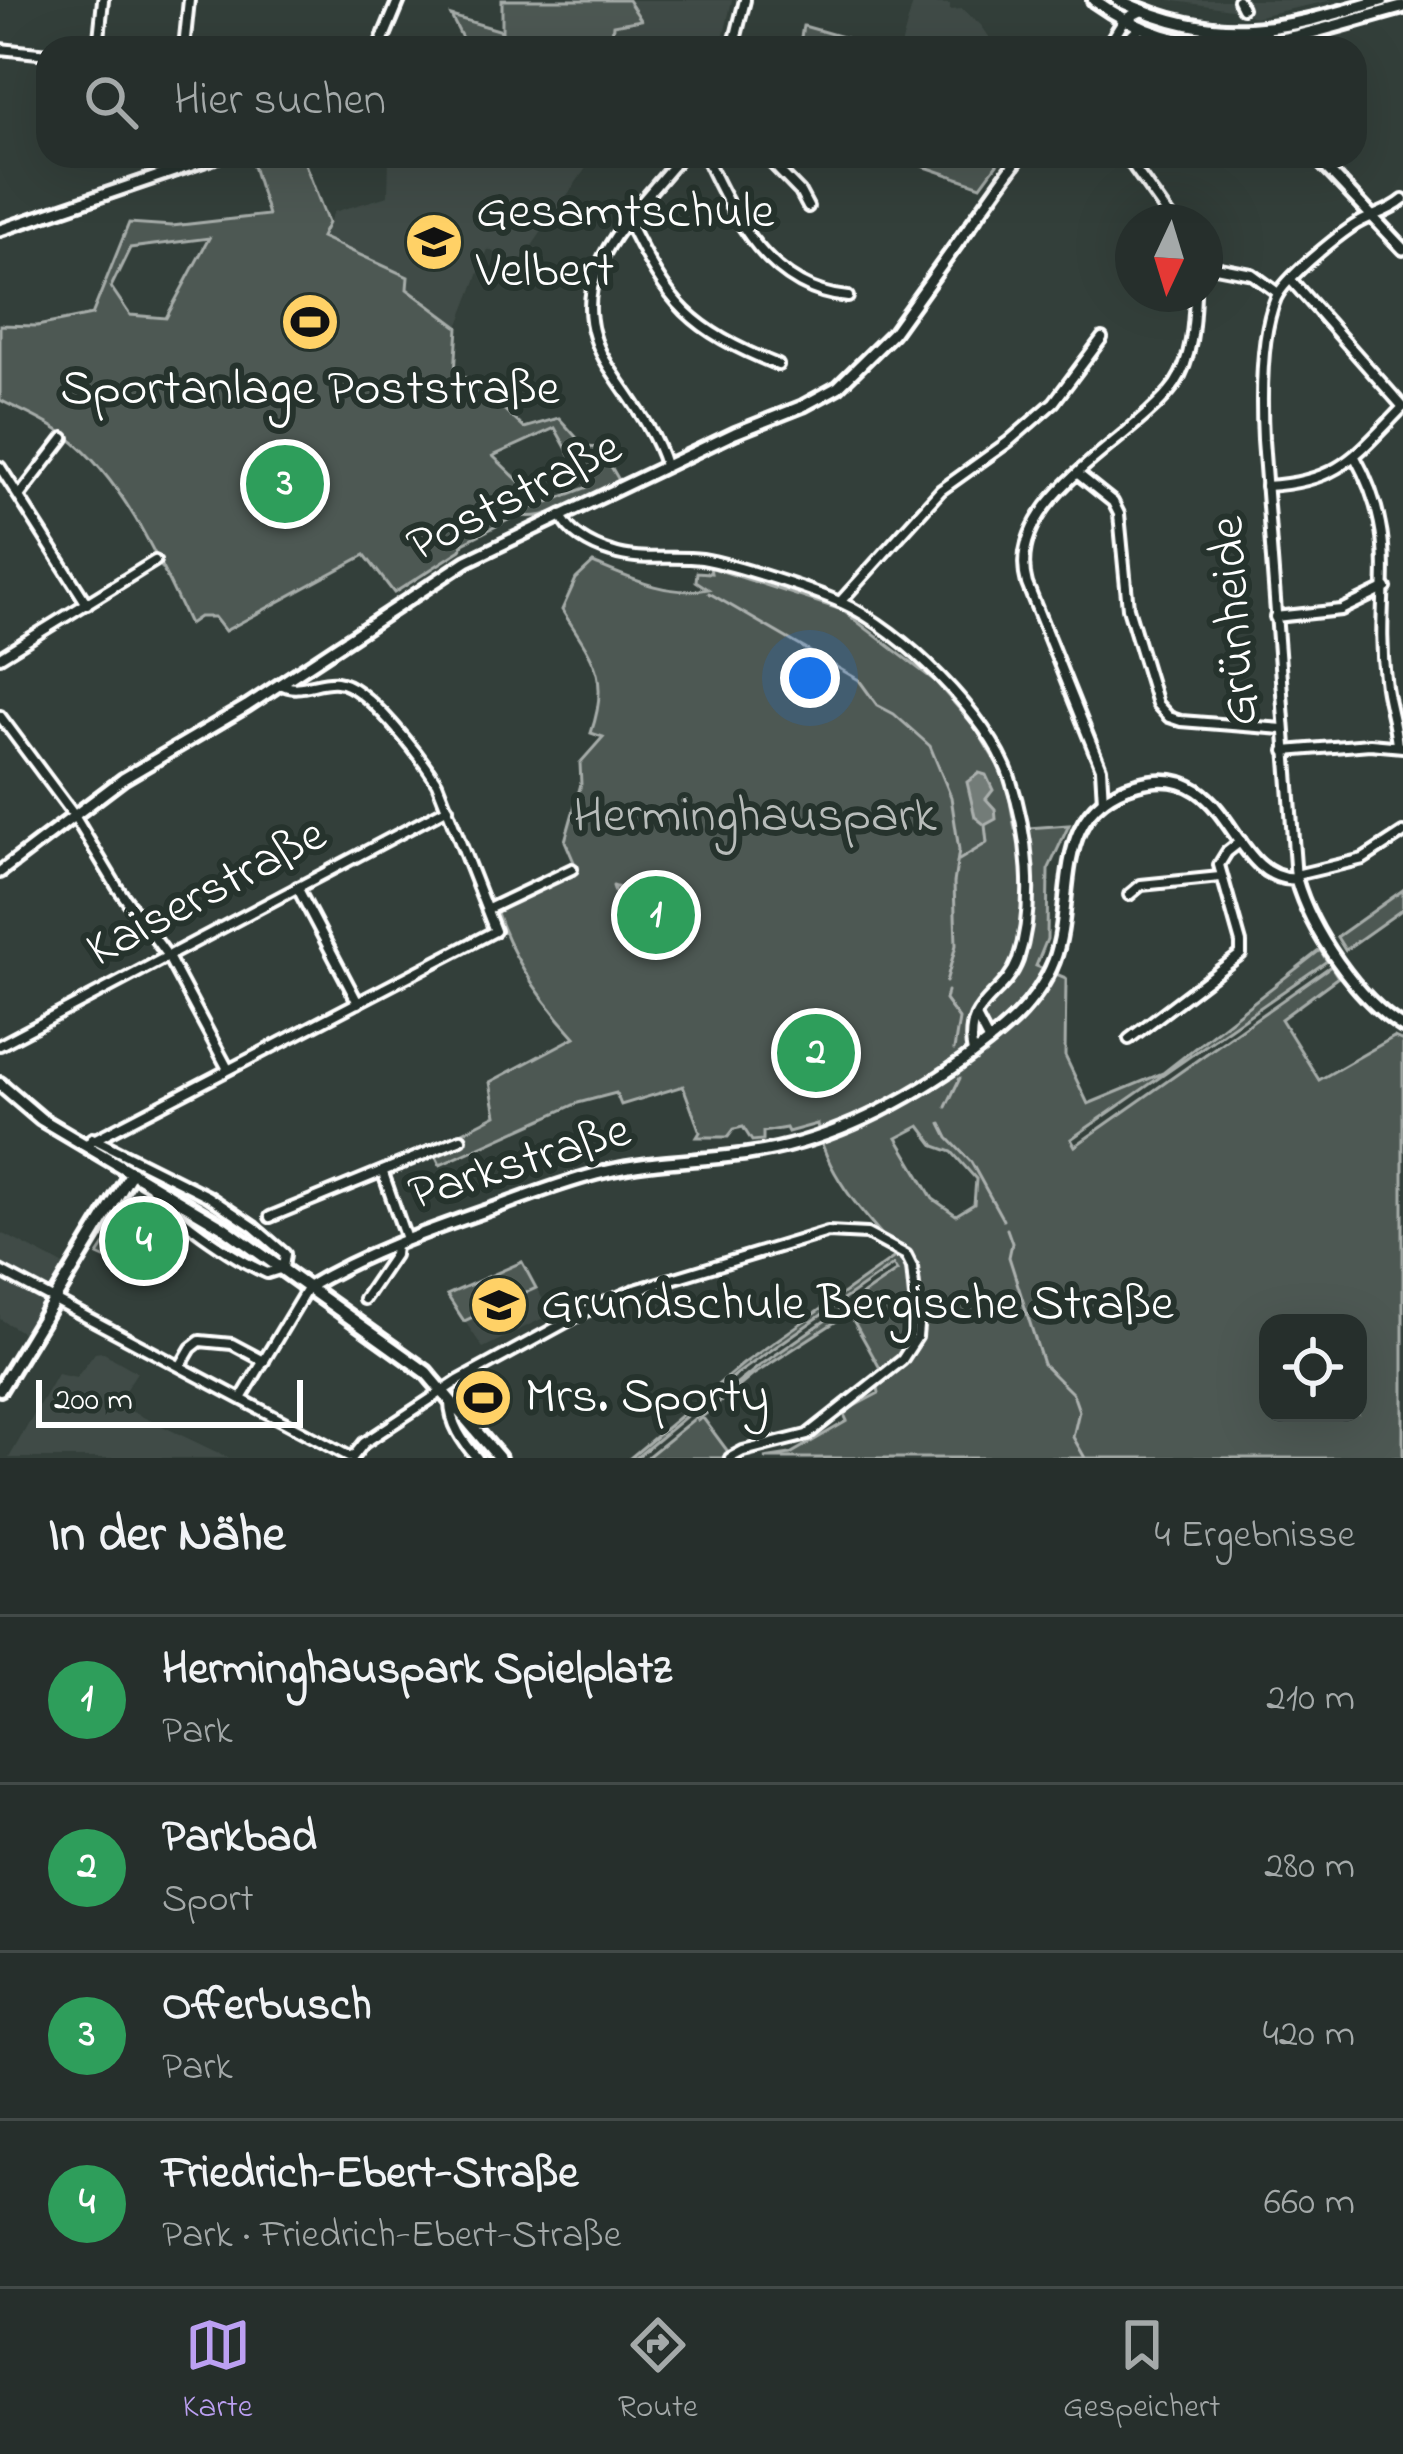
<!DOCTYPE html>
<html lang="de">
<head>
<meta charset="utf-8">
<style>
	body { margin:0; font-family:"Indie Flower",sans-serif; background:#2e3734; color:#f1f3f6 }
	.controls { position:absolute; right:36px; bottom:36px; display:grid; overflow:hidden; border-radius:24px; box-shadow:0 12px 48px #0002 }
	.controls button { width:108px; height:108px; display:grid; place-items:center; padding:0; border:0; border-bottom:3px solid #424a48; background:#262f2c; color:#f1f3f6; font:60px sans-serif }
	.compass { position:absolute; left:1115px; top:204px; width:108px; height:108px; border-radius:50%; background:#262f2c; box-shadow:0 12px 48px #0002; rotate:184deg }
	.scale { position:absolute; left:36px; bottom:30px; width:267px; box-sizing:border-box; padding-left:12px; border:6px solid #fff; border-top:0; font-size:33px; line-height:42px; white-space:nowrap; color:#fff; -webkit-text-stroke:9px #26332d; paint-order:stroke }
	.you { position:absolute; left:810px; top:678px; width:42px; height:42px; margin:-30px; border:9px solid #fff; border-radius:50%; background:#1a73e8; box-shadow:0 0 0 18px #1a73e833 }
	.badge { display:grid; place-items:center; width:78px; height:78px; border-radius:50%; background:#bca0f2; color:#fff; font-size:39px; font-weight:700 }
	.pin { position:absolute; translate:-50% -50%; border:6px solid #fff; box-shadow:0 3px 12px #0006 }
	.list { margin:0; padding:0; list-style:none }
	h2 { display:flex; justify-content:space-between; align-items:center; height:156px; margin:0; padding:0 48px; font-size:51px }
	h2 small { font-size:39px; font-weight:400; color:#a4a9a9 }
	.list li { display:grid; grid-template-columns:78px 1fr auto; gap:36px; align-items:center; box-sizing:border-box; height:168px; padding:0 48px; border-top:3px solid #424a48 }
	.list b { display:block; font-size:45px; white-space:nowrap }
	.list p { margin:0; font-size:39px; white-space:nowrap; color:#a4a9a9 }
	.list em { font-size:39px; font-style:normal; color:#a4a9a9 }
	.icon { flex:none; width:66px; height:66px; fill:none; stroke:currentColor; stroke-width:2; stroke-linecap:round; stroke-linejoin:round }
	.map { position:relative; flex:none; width:1403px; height:1458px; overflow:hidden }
	.search { position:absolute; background:#262f2c; box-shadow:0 12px 48px #0002; left:36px; right:36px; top:36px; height:132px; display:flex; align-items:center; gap:30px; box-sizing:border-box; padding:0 42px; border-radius:36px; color:#a4a9a9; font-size:45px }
	.sheet { height:828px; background:#262f2c }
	nav { display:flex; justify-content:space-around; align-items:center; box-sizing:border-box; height:168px; border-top:3px solid #424a48; background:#262f2c; font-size:33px; color:#a4a9a9 }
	nav a { display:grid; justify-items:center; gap:6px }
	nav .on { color:#bca0f2 }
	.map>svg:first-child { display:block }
	.built { fill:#404c47 }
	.green { fill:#4d5853; stroke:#a6aca9; stroke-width:3; fill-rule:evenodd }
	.water { fill:#737b78; stroke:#abb0ae; stroke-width:3 }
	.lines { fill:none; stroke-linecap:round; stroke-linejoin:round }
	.stream { stroke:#abb0ae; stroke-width:3 }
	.minor-casing { stroke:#fff; stroke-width:16 }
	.tertiary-casing { stroke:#fff; stroke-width:18 }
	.secondary-casing { stroke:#fff; stroke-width:20 }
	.minor { stroke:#26332d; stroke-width:8 }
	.tertiary { stroke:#26332d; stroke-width:9 }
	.secondary { stroke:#26332d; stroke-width:10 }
	.labels { text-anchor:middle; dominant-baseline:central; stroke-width:12; stroke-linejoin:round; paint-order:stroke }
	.poi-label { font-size:51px; fill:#fff; stroke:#26332d; text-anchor:start }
	.street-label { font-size:51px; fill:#fff; stroke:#26332d }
	.park-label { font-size:51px; fill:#b8bcba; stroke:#26332d }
</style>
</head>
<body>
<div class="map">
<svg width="1403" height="1458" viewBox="0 0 1403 1458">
	<rect width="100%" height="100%" fill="#333f3a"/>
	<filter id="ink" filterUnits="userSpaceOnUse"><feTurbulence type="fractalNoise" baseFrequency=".00833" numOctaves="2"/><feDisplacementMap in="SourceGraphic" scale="24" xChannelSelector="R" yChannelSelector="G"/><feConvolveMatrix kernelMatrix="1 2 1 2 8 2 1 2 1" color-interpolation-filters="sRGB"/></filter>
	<g filter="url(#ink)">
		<g class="built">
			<path d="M628,0H732L721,48H611L613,24L631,9Z"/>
			<path d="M1168,0H1333L1254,17L1238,10Z"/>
			<path d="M913,3L950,4V10L962,9L981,25L994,44L1004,39L1008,47L1018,41L1021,48L901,46Z"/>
			<path d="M389,156H591L593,158L518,266L488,249L458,327L406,289L321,237L334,212L388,196Z"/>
			<path d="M0,1232L63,1265L23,1333L0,1319Z"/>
			<path d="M522,1262L551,1314L483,1348L447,1295Z"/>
			<path d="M102,1352L137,1372L116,1404L229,1458H9L57,1374L76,1378L95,1353Z"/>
		</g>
		<g class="green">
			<path d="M502,0H628L641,20L613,25L611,48H467L451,16L502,31Z"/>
			<path d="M803,26H804L881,48H799Z"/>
			<path d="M250,156H302L328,223L321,237L408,277L407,289L458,327L455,373L473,381L524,428L559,418L585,447L600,448L619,480C591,493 548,524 518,515L463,543L461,550L394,593L365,555L225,631L214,617H199L189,624C160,562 122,477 66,436C47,421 21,411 0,400V325L37,326L92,315L129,223L172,226L268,215ZM209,238L166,318L130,315L111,287L130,248ZM555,428L588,487L534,507L525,487L493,456Z"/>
			<path d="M893,156H1003L981,186Z"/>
			<path d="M593,563C629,578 668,597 708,589L696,581L697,572L711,573L710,567L842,610L935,681L975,727L997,764L1007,785L1015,829L1069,825L1048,870L1047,939L1036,966L1066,978L1065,1056L1088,1104L1163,1073L1320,950L1327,961L1071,1139L1075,1146L1331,966L1338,977L1281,1019L1319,1080L1394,1037L1403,1041V1458H764L790,1454L847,1421L843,1412L879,1393L877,1382L913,1354L881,1370L849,1313L753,1375L697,1421L703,1418L729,1453L722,1458H646L758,1367L897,1271L893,1265L737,1374L636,1458H630L743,1364L899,1254C866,1217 825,1174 817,1124L788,1132L786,1128L763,1132V1140L752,1141L743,1127L734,1129L728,1137H697L700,1132L683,1086L621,1105L616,1093L578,1103L440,1165L432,1148L496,1115L490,1082L575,1037C541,1000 512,959 496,910L577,869L565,841L581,784L580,763L603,737L591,733C611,675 592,658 562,610L576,579ZM920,1126L935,1146L952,1152L976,1179L974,1204L956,1215L933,1199L897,1138ZM1268,1323H1358V1413H1268Z"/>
			<path d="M1403,890V909L1345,950L1337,937Z"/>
			<path d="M138,1194L189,1226L164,1277L158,1274L152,1280L98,1255Z"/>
			<path d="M522,1262L536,1288L464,1321L447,1295Z"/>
		</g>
		<path class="water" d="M979,773L986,775L993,790L986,799L995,809L996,819L985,825L975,817L967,782Z"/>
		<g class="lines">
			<g class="stream">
				<path d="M709,593L859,680L877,705L894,714L930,746L951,797L959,850L954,883L956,945L946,982"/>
				<path d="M959,860L987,843L985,825"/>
				<path d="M665,919L633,906L629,895H621L622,889L613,886C617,904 639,931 660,928L666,920"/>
				<path d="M947,991L945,1000L959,1019L954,1050"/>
				<path d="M946,1107L960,1078"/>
				<path d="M941,1124L948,1138L971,1162L1003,1220"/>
				<path d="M1007,1229L1012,1243L1009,1257L1043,1364L1073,1394L1079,1411L1073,1437L1085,1458"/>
			</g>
			<defs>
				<g id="minor">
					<path d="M1238,0L1242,8"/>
					<path d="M98,48L103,0"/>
					<path d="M184,48L189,0"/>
					<path d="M733,48L745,0"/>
					<path d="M0,49L48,54"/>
					<path d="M705,156C733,217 771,291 848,297"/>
					<path d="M765,156L800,192L808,207"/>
					<path d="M1126,156L1173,222"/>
					<path d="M628,221C669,305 689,329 778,365"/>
					<path d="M1205,265L1252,274L1278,293"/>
					<path d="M1291,280L1403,407"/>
					<path d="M1355,457C1403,545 1374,590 1385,679C1387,701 1395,722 1397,745"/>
					<path d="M665,465C655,430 629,398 609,367C554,281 630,219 681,156"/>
					<path d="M0,467L87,604"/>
					<path d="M1078,474L1113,502L1119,514L1128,608L1157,704L1169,717L1181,721L1283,729"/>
					<path d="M1266,486C1339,482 1354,457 1403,407"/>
					<path d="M20,495L64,438"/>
					<path d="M561,515C569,534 591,546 611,552C639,562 673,555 702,559C736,565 810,589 842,603C901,629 990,717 1010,778C1028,832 1036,905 1018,960C1004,999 962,1001 973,1053"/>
					<path d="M840,602L941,490L1008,442L1054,402L1102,338"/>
					<path d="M1275,617L1341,610L1386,588"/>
					<path d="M0,657L155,561"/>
					<path d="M0,716L73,814L117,887L167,955L228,1069"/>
					<path d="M1285,751L1370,744L1403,747"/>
					<path d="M1103,801L1101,768L1027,584C1003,498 1133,443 1175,384C1192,359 1194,323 1195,294"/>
					<path d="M1296,875L1363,859L1403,833"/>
					<path d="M1296,879L1263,440C1261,399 1260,336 1276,298C1285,278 1334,239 1353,226C1369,215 1388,213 1403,200"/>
					<path d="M297,887L358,1003"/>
					<path d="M1129,895L1141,885L1220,877"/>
					<path d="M488,909L572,869"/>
					<path d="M976,1017L989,1042"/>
					<path d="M1129,1039L1241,954V943L1219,865L1227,852L1241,841"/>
					<path d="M0,1045L448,808"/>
					<path d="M92,1138L208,1196L254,1227L285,1254L283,1268L267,1273C237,1260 162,1212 150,1183"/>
					<path d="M84,1145L495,931L437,783C421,757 367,685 337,682C318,680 298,694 281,684"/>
					<path d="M383,1173L406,1239"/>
					<path d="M270,1217L461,1139"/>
					<path d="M0,1271L352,1458"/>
					<path d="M364,1299L394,1255L395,1245"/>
					<path d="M181,1365L191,1348L200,1341L232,1344L264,1361"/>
					<path d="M242,1397L308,1287"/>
					<path d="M450,1402C450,1424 463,1442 477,1458"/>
					<path d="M352,1458L364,1443L458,1381L592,1308L632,1291L828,1232L867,1234L906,1255L912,1267L918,1326L917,1337L902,1360L807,1435L743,1451L730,1458"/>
				</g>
				<g id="tertiary">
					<path d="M1265,29L1268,48"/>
					<path d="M379,48L399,0"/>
					<path d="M1107,48L1125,19L1141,11"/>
					<path d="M1119,48L1141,27"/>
					<path d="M1315,156L1403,249"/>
					<path d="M0,230L218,156"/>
					<path d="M0,872L123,779L247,706L467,561L735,433L803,406L838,387L893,333L1020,156"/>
					<path d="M308,1287C368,1251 434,1229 500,1206C534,1194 569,1180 604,1172C652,1160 700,1161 748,1154C827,1143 899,1106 963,1061C1000,1034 1037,1005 1054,961C1077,899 1048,809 1137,784C1232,757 1228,881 1296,879C1311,931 1357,999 1403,1027"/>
				</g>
				<g id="secondary">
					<path d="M1094,0C1204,78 1287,38 1403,7"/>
					<path d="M1118,0C1219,47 1280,30 1383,0"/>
					<path d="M0,1084L41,1119L223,1227L426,1372L499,1458"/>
					<path d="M0,1389L132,1172"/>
				</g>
			</defs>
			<use href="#minor" class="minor-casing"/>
			<use href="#tertiary" class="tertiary-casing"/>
			<use href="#secondary" class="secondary-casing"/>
			<use href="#minor" class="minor"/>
			<use href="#tertiary" class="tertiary"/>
			<use href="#secondary" class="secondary"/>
		</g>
	</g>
	<defs>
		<symbol id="school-disc" viewBox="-11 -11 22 22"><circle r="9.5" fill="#ffd166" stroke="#26332d"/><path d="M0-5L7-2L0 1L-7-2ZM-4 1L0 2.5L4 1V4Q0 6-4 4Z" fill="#111"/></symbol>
		<symbol id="stadium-disc" viewBox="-11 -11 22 22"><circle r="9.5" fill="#ffd166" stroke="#26332d"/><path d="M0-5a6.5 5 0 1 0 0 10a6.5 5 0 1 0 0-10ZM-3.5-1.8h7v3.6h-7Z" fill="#111"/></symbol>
	</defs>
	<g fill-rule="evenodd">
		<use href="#school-disc" x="401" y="209" width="66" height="66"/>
		<use href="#stadium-disc" x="277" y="289" width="66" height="66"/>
		<use href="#school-disc" x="466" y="1272" width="66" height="66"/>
		<use href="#stadium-disc" x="450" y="1365" width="66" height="66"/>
	</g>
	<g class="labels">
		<g class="poi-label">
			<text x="476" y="213">Gesamtschule<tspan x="476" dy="59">Velbert</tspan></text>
			<text x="310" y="390" text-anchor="middle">Sportanlage Poststraße</text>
			<text x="541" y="1305">Grundschule Bergische Straße</text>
			<text x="525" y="1398">Mrs. Sporty</text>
		</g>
		<g class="street-label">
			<text transform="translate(515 498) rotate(-27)">Poststraße</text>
			<text transform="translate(1236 621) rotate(-94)">Grünheide</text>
			<text transform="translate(207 894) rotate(-28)">Kaiserstraße</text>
			<text transform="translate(520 1164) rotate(-17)">Parkstraße</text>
		</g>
		<g class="park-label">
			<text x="755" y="817">Herminghauspark</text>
		</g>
	</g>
</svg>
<div class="controls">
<button><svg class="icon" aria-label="locate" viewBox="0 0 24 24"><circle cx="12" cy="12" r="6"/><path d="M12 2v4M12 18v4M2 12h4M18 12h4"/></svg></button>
</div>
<svg class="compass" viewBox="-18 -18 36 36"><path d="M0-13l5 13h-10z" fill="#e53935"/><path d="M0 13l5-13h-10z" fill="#a4a9a9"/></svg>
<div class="scale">200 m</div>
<div class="you"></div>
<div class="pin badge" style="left:656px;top:915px;background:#2e9e5b">1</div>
<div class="pin badge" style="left:816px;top:1053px;background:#2e9e5b">2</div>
<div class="pin badge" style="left:285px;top:484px;background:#2e9e5b">3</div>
<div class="pin badge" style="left:144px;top:1241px;background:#2e9e5b">4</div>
<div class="search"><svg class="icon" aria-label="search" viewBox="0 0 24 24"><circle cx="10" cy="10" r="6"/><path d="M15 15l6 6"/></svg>Hier suchen</div>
</div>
<section class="sheet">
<h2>In der Nähe<small>4 Ergebnisse</small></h2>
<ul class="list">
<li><span class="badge" style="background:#2e9e5b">1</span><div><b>Herminghauspark Spielplatz</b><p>Park</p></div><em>210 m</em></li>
<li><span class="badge" style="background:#2e9e5b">2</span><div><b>Parkbad</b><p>Sport</p></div><em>280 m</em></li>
<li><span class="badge" style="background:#2e9e5b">3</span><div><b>Offerbusch</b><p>Park</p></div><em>420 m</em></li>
<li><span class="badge" style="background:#2e9e5b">4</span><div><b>Friedrich-Ebert-Straße</b><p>Park · Friedrich-Ebert-Straße</p></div><em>660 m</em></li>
</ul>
</section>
<nav>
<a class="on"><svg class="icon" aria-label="map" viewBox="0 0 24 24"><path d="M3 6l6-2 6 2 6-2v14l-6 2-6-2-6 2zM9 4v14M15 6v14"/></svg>Karte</a>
<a><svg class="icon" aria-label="directions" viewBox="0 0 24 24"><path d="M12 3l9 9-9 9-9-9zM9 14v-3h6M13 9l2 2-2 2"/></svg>Route</a>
<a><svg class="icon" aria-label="saved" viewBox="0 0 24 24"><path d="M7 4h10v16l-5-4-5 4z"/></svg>Gespeichert</a>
</nav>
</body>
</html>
